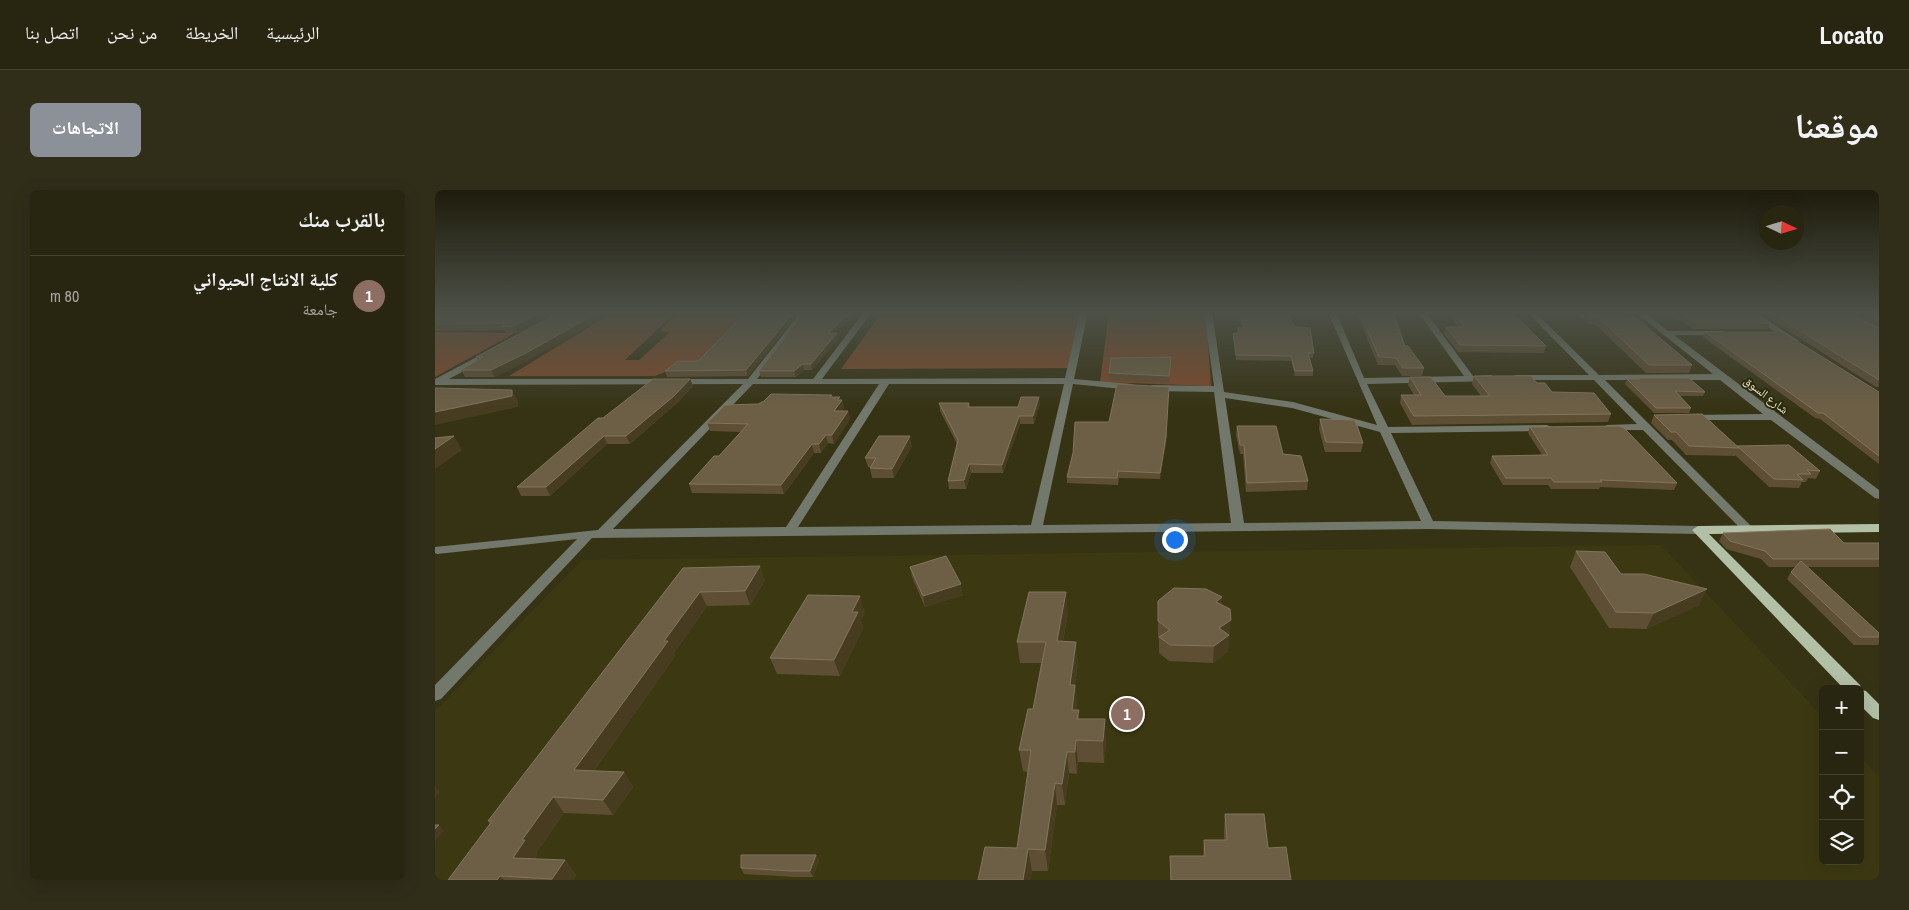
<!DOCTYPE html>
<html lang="ar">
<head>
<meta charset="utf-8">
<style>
	body { margin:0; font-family:"Archivo Narrow","Noto Naskh Arabic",sans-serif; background:#302e19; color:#f1f3f6; direction:rtl }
	.controls { position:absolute; right:15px; bottom:15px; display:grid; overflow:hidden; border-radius:8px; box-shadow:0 5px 20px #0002 }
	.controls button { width:45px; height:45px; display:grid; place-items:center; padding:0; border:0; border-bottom:1px solid #444330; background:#282610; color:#f1f3f6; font:25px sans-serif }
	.compass { position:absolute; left:1324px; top:15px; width:45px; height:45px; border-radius:50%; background:#282610; box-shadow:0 5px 20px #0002; rotate:94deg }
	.you { position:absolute; left:739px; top:349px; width:18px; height:18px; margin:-12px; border:4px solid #fff; border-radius:50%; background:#1a73e8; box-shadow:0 0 0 8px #1a73e833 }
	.badge { display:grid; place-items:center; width:32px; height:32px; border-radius:50%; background:#8c9099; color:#fff; font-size:16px; font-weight:700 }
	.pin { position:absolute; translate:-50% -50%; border:2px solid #fff; box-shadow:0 1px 5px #0006 }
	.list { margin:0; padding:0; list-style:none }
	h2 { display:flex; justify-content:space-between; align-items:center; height:65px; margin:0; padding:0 20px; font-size:21px }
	h2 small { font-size:16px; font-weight:400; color:#a5a59f }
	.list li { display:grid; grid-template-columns:32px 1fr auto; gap:15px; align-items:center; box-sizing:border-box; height:80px; padding:0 20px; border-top:1px solid #444330 }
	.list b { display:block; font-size:19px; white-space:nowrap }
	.list p { margin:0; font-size:16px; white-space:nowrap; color:#a5a59f }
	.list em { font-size:16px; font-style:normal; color:#a5a59f }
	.icon { flex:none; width:28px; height:28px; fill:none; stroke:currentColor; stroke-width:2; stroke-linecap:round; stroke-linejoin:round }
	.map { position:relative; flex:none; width:1444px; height:690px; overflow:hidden; direction:ltr; border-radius:8px }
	header { display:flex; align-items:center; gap:30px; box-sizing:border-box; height:70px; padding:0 25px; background:#282610; border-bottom:1px solid #444330 }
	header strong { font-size:24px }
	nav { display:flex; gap:28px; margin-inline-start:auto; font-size:18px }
	.intro { display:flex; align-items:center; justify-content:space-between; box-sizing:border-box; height:120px; padding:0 30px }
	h1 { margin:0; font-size:35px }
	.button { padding:12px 22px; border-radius:8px; background:#8c9099; color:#fff; font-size:18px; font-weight:700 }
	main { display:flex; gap:30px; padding:0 30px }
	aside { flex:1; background:#282610; border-radius:8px; box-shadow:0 5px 20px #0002 }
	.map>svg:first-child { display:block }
	.built { fill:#3c3912 }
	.green { fill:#7f4a2a }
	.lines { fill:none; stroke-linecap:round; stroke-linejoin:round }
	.minor { fill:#72796c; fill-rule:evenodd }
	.major { fill:#b2c0a6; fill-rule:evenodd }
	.wall { fill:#5e4e34 }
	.shaded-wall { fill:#473c20 }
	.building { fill:#6d5f46; stroke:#81755d }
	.labels { text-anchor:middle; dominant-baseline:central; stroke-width:4; stroke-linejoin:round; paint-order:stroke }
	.far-street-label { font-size:12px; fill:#edebda; stroke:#2c290a }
</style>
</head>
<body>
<header>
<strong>Locato</strong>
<nav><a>الرئيسية</a><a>الخريطة</a><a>من نحن</a><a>اتصل بنا</a></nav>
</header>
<div class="intro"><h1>موقعنا</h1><a class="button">الاتجاهات</a></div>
<main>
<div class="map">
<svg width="1444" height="690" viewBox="0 0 1444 690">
	<rect width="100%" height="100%" fill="#363315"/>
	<path class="built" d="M1226,355L1388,527V671H1425V567L1444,587V690H0V521L147,370Z"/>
	<g class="green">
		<path d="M179,122H241L190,170H204L235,142L225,141L243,122L319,125L272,173L243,177L220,186H74Z"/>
		<path d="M447,122H650L641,178L406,179Z"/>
		<path d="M674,122H771L776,196L665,192Z"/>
		<path d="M0,142L80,143L0,187Z"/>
	</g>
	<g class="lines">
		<g class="minor">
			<path d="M366,122H374L322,189H378L429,122H437L387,189L630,188L645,122H653L639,189L697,194L702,197L697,200L638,194L608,335L796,333L779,202L717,201L712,198L717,195L779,196L769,122H777L789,202L858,212L942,235L893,122H901L929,188L1029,186L983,122H991L1038,186L1056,185L1061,188L1056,191L932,194L953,237L1112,235L1117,238L1112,241L956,243L998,331L1263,336L1269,340L1263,344L994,339L157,348L6,509L0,511V495L142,349L2,364L0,363V357L163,340L308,194L0,195V189L57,159L61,162L60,164L14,189H313ZM318,194H444L351,337L178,339ZM454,194H629L596,335L363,337ZM790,208L857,218L945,242L986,331L809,333Z"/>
			<path d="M1092,122H1100L1164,185L1278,184L1200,122H1209L1233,141H1289L1290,143L1286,145H1239L1444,300V309L1440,308L1336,230H1251L1250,228L1255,225L1328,224L1285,190H1170L1318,338L1312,342L1308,341L1208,240H1168L1167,238L1172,235L1202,234L1159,190H1078V186L1081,185H1154Z"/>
			<path d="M1310,122H1320L1364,151L1357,153Z"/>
		</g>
		<path class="major" d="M1444,334V342L1274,344L1425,495L1427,500L1431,501L1444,514V530L1438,528L1425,515V499H1409L1257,340L1263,336Z"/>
	</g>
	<g class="wall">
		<path d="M0,122H122L83,143H71L69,140L0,141Z"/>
		<path d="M257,122H364L313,186L232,187L230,181L263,171L309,125Z"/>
		<path d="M370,122H422L401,143L403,149L377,180H369L361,187H326L324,181Z"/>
		<path d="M681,122H762V128H728V131L681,132Z"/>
		<path d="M803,122H853L859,137L879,163L878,168H874L878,181V186H860L856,171L801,170L798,148V143H803L807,138Z"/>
		<path d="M921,122H958L970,156L989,178L987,186H967L960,175H943Z"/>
		<path d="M1013,122H1077L1111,156L1109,163L1023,162L1009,144L1011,137H1023Z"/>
		<path d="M1117,122H1185L1257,175L1254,183H1211L1161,135L1153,134L1141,123H1118Z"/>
		<path d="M1231,122H1319L1335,133L1332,139H1258L1246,130H1240Z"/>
		<path d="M1324,122H1412L1444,138V197H1441Z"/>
		<path d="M1416,122H1444V138Z"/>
		<path d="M1270,142L1444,202V274L1385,229L1380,228L1268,147Z"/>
		<path d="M41,167L94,170L60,187H30L26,180L43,170Z"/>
		<path d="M736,167L734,193L674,190V183Z"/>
		<path d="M1039,186L1102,193L1117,202L1176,224L1173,232L977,235L965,213L966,205H979L973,195L975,187L1010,206H1046L1037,194Z"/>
		<path d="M1204,188L1270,202L1268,206H1244L1256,218L1254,223H1219L1190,194L1192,189H1203Z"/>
		<path d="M255,189L258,196L242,213L195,254H172L115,306H86L82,297L168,228Z"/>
		<path d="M398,207H405V210H407L409,218L407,221H413L415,229L399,254L393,253L386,263H379L349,304L257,303L254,294L284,266L306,242L275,241L272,233L323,214Z"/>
		<path d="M504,213H534L535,217H583L605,214L599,234H585L568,283H536L531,299H514L513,291L522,254L505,221Z"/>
		<path d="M1219,225L1302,256L1385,281L1381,289L1373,288L1371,292H1367L1364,298L1334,297L1300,265V266L1251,265L1237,250H1233L1216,233Z"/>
		<path d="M885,229L928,253L926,262H890L884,239Z"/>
		<path d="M802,236L848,264L873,291L872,300L811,302L808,264H805L801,245Z"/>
		<path d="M1095,237L1242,293L1239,300L1165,297L1164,299H1116L1113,295H1068L1055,273L1057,266L1107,265L1093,243Z"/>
		<path d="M731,253L725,289L684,288L683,295L632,293V287Z"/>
		<path d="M477,256L459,288H437L435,278V277H433L430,268Z"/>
		<path d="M1288,343L1409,353H1444V377H1372L1444,443V453L1443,455H1419L1352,389L1356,382L1360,377H1334L1326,369L1291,359L1284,351Z"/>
		<path d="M1141,361L1186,384L1264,415L1211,439L1174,438L1135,377Z"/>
		<path d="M475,377L528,405L490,417L477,387Z"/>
		<path d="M248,378L330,390L315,415L272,416L239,463L240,466L159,581L189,582L198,597L178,625L129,623L101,663L102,665L100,669L130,670L141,685L138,690H13L55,634L53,631Z"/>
		<path d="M787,407L786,414L795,446L794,447L793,461L778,473L734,471L724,463V449L723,448V431Z"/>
		<path d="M430,422L426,430L428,438L405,486L342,484L335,468Z"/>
		<path d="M633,423L628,451L643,473L640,495L642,517V520H644V529L671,551L669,573L643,572L642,584L634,583L630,615H622L613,681H597L595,690H543L582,658L593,582L588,581L584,560L598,519L606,473H585L582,452Z"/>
		<path d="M790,624L833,658L856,690H735V666H768L769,650H789V641Z"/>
		<path d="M381,665L384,671L378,687H359L309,684L306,678Z"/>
	</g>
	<g class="shaded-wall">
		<path d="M106,122H122L83,143L79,136Z"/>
		<path d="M164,122H179L94,170L60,187L56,180Z"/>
		<path d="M359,122H364L313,186L311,180Z"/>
		<path d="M415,122H422L396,149L394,143Z"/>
		<path d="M402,143L403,149L377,180L376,174Z"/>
		<path d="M368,174L369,180L361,187L359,181Z"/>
		<path d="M255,189L258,196L242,213L195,254L191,246Z"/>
		<path d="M734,197L731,253L725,289V283Z"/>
		<path d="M77,200L83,211V217L0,235V222Z"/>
		<path d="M405,207L406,212L407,210L409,218L401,229L399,221L402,210Z"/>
		<path d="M604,207L605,214L599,234L598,226Z"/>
		<path d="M413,221L415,229L399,254L397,245Z"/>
		<path d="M584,226L585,234L568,283L567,275Z"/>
		<path d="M391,245L393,253L386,263L384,254Z"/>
		<path d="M19,246L27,260L0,279V259Z"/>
		<path d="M169,246L172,254L115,306L111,297Z"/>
		<path d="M475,246L477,256L459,288L457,279Z"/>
		<path d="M377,254L379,263L349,304L346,295Z"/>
		<path d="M534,274L536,283L531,299L529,290Z"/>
		<path d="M325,376L330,390L315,415L310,401Z"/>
		<path d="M526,394L528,405L490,417L488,406Z"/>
		<path d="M1272,399L1264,415L1211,439L1219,423Z"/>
		<path d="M265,402L272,416L239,463L240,466L149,595L139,580L229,451Z"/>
		<path d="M631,402L633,423L624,472L622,451Z"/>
		<path d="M425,406L430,422L426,430L428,438L405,486L399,470L417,422Z"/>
		<path d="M787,407L786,423L781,412Z"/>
		<path d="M796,430L793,461L778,473L779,456L784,438Z"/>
		<path d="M641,452L643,473L637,517L635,495Z"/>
		<path d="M640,495L642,517L639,542L637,520Z"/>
		<path d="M670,529L671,551L669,573L668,551Z"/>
		<path d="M641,550L643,572L642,584L640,562Z"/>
		<path d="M632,562L634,583L630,615L627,594Z"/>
		<path d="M189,582L198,597L178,625L168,610Z"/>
		<path d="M620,593L622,615L613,681L610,660Z"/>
		<path d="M0,596L5,602L0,608Z"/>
		<path d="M118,607L129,623L101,663L102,665L90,683L78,668L87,650Z"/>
		<path d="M4,635L9,641L0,651V639Z"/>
		<path d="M593,659L597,681L595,690H588Z"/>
		<path d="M381,665L384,671L378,687L375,681Z"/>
		<path d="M130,670L141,685L138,690H118L117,689Z"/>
		<path d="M65,686L69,690H62Z"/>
	</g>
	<g class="building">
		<path d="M0,122H106L79,136H67L72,133L0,134Z"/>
		<path d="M125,122H164L91,163L56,180H26L48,167H41Z"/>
		<path d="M312,122H359L311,180L230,181L243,171H263Z"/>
		<path d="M370,122H415L394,143H402L376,174H368L359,181H324Z"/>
		<path d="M804,122H853L859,137L875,138L879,163H873L878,181H860L856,166L801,165L798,143H803V138H809Z"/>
		<path d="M924,122H958L970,156H973L989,178H968L961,168L944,167Z"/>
		<path d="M1019,122H1077L1111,156L1025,155L1011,137H1029Z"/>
		<path d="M1150,122H1185L1191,127H1200L1257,175H1214L1163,127H1156Z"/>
		<path d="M1240,122H1319L1335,133H1260L1248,124H1243Z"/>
		<path d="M1335,122H1412L1444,138V190Z"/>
		<path d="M1429,122H1444V130Z"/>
		<path d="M1270,142H1347L1444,202V266L1388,223H1383Z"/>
		<path d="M736,167L734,186L674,183L676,168Z"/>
		<path d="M1039,186H1096L1102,193H1110L1117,202L1159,203L1176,224L979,226L966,205H986L975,187H996L1010,206H1055Z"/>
		<path d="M1204,188H1254L1270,202L1240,201L1256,218H1221L1192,189H1205Z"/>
		<path d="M218,189H255L239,206L191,246H169L111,297H82L163,228H168Z"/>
		<path d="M682,194L734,197L731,247L725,283L683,281L682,288L632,287L638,263L640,232H674Z"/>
		<path d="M0,198L77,200V206L0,222Z"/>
		<path d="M336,204L397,205L395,207H405L402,210H407L399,221H413L397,245H391L384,254H377L346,295L254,294L279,266H284L313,234L272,233L290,215L323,214L329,211Z"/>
		<path d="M586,207H604L598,226H584L567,275L534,274L529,290L513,291L523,250L504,213H534L533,217H583Z"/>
		<path d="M1267,224L1304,258L1254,256L1241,242H1236L1219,225Z"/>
		<path d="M885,229L920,230L928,253L891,252Z"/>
		<path d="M802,236H841L848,264L866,266L873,291L812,293L809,255H805Z"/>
		<path d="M1184,236L1189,238L1242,293L1165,290L1167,292H1119L1116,288H1071L1057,266L1113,265L1095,237Z"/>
		<path d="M19,246L0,259V248Z"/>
		<path d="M444,246H475L457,279L435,278L441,268H430Z"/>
		<path d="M1354,255L1385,281L1372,280L1376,284H1362L1368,290L1339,289L1302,256Z"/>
		<path d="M1395,339L1409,353H1444V369H1338L1330,361L1295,351L1288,343Z"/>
		<path d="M1141,361L1170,362L1186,384H1209L1272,399L1219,423L1181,422Z"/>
		<path d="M511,366L526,394L488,406L475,377Z"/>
		<path d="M1366,371L1444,443V447H1425L1356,382Z"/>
		<path d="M325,376L310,401L265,402L229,451H233L139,580L189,582L168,610L118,607L87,650H90L78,668L130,670L117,689L65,686L62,690H13L57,631H53L72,606L248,378Z"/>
		<path d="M739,398L771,399L787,407L781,412L795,419L796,430L784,438L794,445L779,456L735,455L724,447L735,440L723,431V411Z"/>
		<path d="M594,402H631L622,451L641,452L635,495H640L637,520H644L642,529H670L668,551L641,550L640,562H632L627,594L620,593L610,660L593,659L588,690H543L550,657L582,658L596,560H584L593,519H598L611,452H582Z"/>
		<path d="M373,405L425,406L417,422H423L399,470L335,468Z"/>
		<path d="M790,624H829L833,658L851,657L856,690H736L735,666H770L769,650H792Z"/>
		<path d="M0,635H4L0,639Z"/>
		<path d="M306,665H381L375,681H357L306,678Z"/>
	</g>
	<linearGradient id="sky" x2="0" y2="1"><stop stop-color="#1e1c0c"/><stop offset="0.56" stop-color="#4c5046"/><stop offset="1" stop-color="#4c5046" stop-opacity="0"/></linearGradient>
	<rect width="1444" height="219" fill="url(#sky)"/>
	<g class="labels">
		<g class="far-street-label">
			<text transform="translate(1331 205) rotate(38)">شارع السوق</text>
		</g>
	</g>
</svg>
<div class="controls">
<button>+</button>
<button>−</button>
<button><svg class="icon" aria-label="locate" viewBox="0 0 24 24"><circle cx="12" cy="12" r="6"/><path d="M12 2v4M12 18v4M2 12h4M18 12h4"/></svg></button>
<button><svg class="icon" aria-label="layers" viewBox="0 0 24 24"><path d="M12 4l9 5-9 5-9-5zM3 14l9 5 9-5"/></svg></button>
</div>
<svg class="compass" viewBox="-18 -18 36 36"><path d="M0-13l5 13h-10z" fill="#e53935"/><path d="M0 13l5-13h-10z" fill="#a5a59f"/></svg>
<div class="you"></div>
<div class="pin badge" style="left:692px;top:524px;background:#8d6e63">1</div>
</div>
<aside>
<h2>بالقرب منك<small></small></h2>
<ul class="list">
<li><span class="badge" style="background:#8d6e63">1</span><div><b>كلية الانتاج الحيواني</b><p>جامعة</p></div><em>80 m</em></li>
</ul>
</aside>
</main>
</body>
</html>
